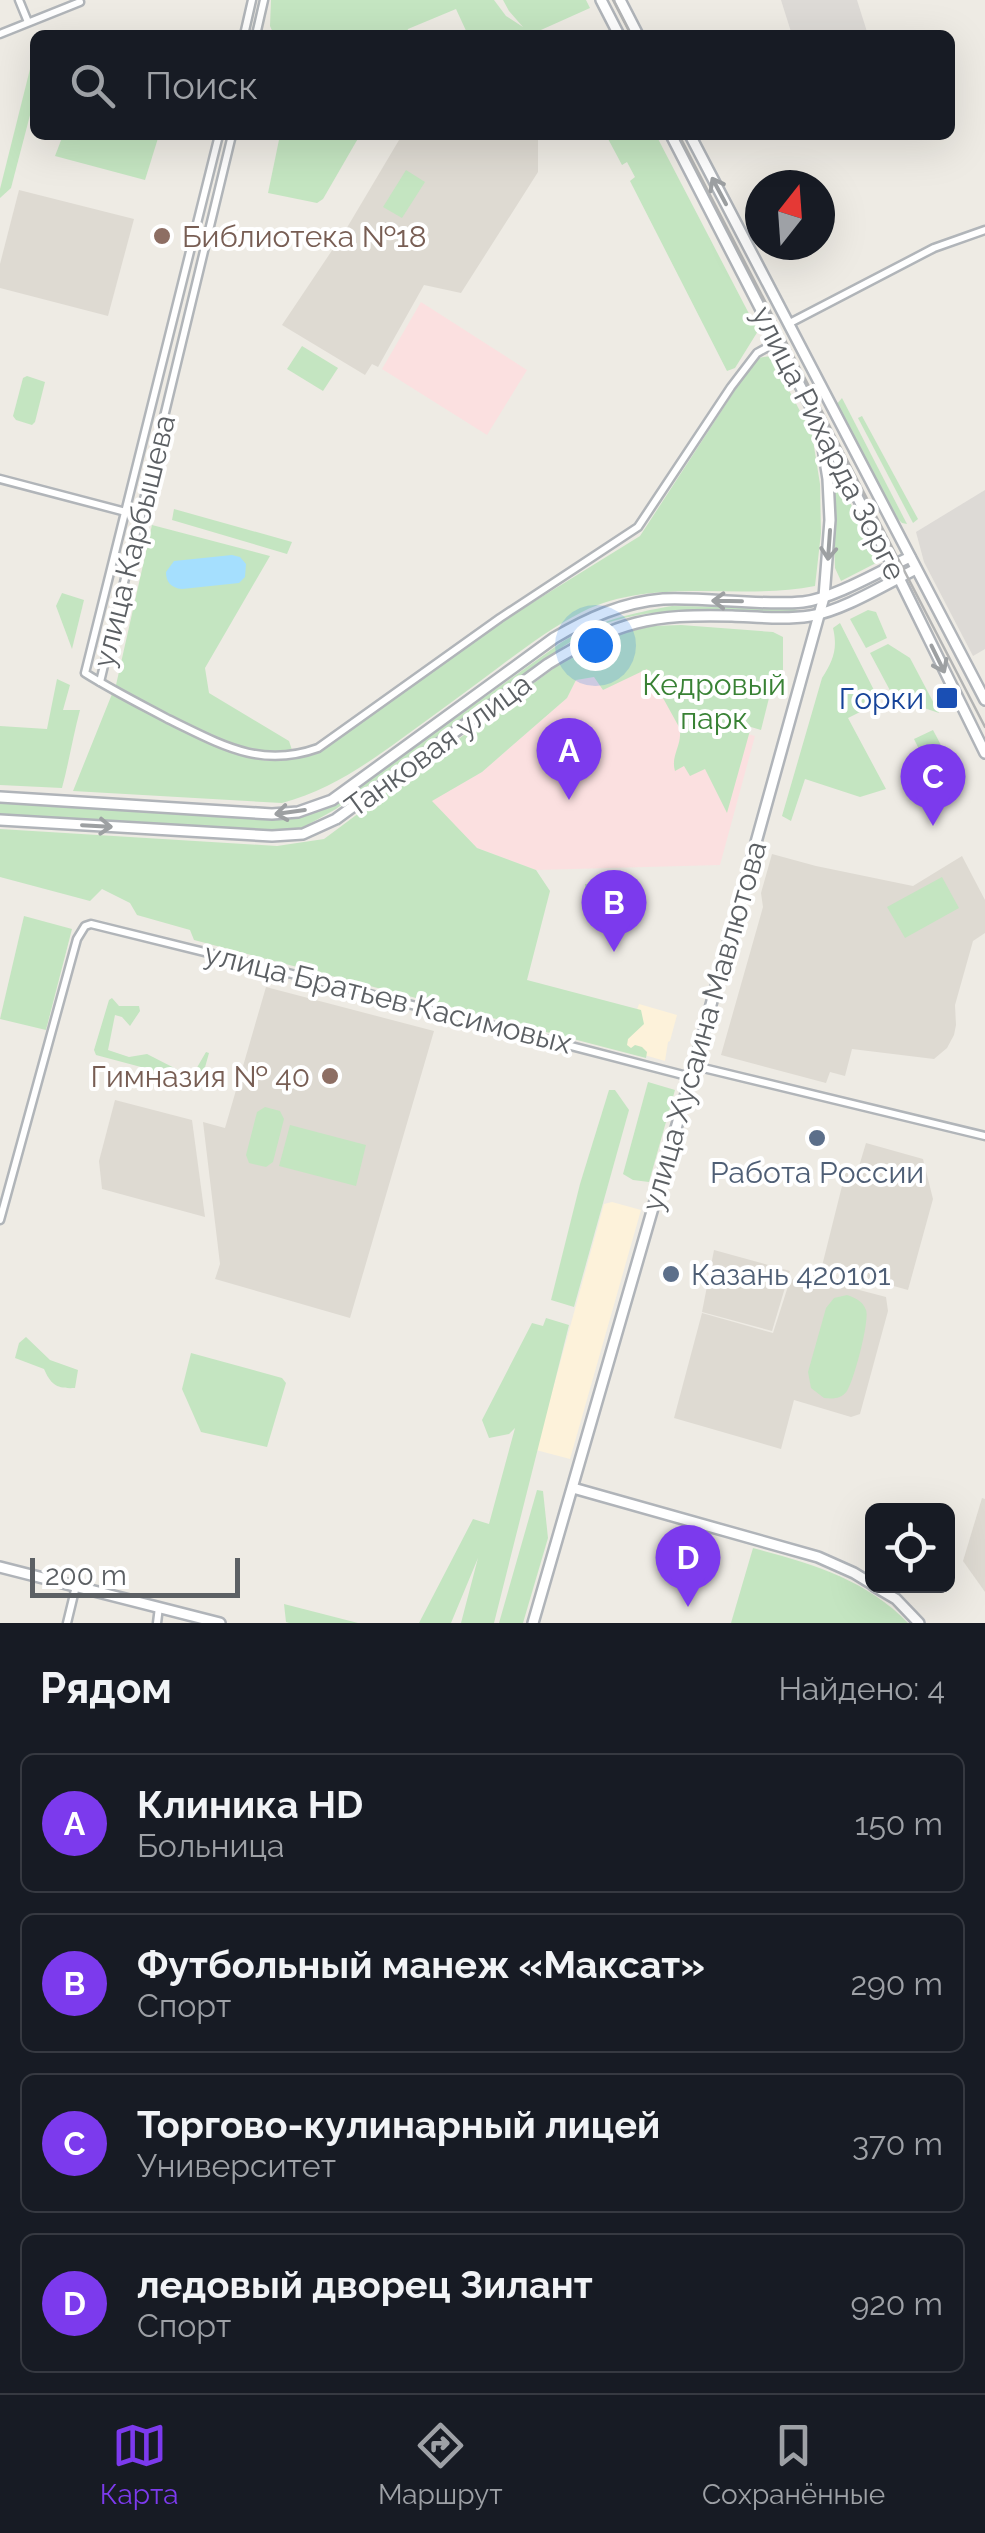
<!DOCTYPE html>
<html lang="ru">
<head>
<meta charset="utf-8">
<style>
	body { margin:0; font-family:Raleway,sans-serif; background:#20242c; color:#f1f3f6 }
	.controls { position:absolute; right:30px; bottom:30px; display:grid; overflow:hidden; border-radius:15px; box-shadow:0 10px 40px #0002 }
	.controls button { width:90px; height:90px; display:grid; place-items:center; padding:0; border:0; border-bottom:2px solid #363941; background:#171b24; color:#f1f3f6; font:50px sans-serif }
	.compass { position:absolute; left:745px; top:170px; width:90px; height:90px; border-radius:50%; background:#171b24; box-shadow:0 10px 40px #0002; rotate:17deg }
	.scale { position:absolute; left:30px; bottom:25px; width:210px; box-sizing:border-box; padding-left:10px; border:5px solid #5c6064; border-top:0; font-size:28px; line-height:35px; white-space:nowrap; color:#5c6064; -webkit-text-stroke:8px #fff; paint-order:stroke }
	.you { position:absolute; left:595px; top:645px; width:35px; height:35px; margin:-25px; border:8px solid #fff; border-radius:50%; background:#1a73e8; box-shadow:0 0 0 15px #1a73e833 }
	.badge { display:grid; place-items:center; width:65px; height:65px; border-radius:50%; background:#7c3aed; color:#fff; font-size:32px; font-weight:700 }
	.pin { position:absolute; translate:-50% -82px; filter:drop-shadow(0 2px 5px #0008) }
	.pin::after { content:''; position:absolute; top:52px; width:35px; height:30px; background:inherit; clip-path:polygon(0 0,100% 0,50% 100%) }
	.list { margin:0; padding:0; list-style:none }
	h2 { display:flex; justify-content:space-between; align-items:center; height:130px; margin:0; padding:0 40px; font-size:42px }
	h2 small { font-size:32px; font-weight:400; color:#9ea1a6 }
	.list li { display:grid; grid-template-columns:65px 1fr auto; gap:30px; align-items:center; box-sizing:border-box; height:140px; margin:0 20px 20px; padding:0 20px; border:2px solid #363941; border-radius:15px }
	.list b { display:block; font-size:38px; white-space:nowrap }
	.list p { margin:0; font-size:32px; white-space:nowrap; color:#9ea1a6 }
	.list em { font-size:32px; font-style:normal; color:#9ea1a6 }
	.icon { flex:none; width:55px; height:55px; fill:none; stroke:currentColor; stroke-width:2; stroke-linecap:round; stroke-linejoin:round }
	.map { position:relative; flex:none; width:985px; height:1623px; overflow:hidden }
	.search { position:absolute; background:#171b24; box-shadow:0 10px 40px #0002; left:30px; right:30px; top:30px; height:110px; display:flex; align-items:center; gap:25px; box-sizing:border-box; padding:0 35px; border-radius:15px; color:#9ea1a6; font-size:38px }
	.sheet { height:770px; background:#171b24 }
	nav { display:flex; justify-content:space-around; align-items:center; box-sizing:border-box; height:140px; border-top:2px solid #363941; background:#171b24; font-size:28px; color:#9ea1a6 }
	nav a { display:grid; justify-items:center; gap:5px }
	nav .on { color:#7c3aed }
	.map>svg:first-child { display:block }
	.commercial { fill:#fdf2da }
	.industrial { fill:#dddad6 }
	.education { fill:#dedad2 }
	.medical { fill:#fbe0e0 }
	.green { fill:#c4e5c1 }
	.water { fill:#a5dffe }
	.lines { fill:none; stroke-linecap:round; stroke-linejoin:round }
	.street-casing { stroke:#b1b5b9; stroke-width:11 }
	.secondary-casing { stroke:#b0b4b9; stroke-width:14 }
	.street { stroke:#fff; stroke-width:6 }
	.secondary { stroke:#fff; stroke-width:9 }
	.tram { stroke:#b3b4b4; stroke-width:2.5 }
	.oneway { stroke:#9da0a2 }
	.education-dot { fill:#8d6e63; stroke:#fff; stroke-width:4 }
	.transit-dot { fill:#1a4fb4; stroke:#fff; stroke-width:4 }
	.service-dot { fill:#5c6f8a; stroke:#fff; stroke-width:4 }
	.labels { text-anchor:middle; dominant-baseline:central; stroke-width:8; stroke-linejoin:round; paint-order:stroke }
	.education-label { font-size:30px; fill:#785e54; stroke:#fff; text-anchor:start }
	.street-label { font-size:30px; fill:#5c6064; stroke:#fff }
	.park-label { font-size:30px; fill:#398235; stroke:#fff }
	.transit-label { font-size:30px; fill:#164399; stroke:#fff; text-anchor:end }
	.service-label { font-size:30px; fill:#4e5e75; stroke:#fff }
</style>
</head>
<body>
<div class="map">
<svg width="985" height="1623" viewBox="0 0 985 1623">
	<rect width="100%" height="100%" fill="#eeebe4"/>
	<g class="commercial">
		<path d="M639,1004L677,1015L670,1041L668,1042L665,1061L623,1049Z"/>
		<path d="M612,1202L641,1210L570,1459L536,1450L604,1204Z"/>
	</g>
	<g class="industrial">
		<path d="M781,0H857L868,35H792Z"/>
		<path d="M985,490V649L973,656L924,562L916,532Z"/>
	</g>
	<g class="education">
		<path d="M402,135H538V172L461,293L424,285L378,367L372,364L365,375L282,325L345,231Z"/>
		<path d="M19,190L134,219L108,316L0,288V264Z"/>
		<path d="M772,854L816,866L913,886L962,856L985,900V933L973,941L955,1005L956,1025L954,1035L947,1048L934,1059L852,1049L845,1076L830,1072L826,1083L721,1055L763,907L761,893Z"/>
		<path d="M266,987L434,1031L350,1318L215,1279L220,1264L203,1122L225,1128Z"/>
		<path d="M115,1100L192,1120L205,1217L102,1189L99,1161Z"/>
		<path d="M866,1143L923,1159L933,1199L908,1290L822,1266L846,1170L857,1173Z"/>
		<path d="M714,1250L790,1271L772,1331L702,1312Z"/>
		<path d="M802,1275L886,1297L888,1311L860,1414L851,1417L794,1400L781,1449L674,1418L702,1313L773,1333L790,1280Z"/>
		<path d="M982,1498L985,1499V1592L963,1561Z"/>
	</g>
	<g class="medical">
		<path d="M421,302L527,370L487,435L382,369Z"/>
		<path d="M648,668L676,713L755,736L720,865L536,870L477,848L431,801L482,772L567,698L576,680Z"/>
	</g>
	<g class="green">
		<path d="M271,0H494L506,16L523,27L509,11L503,0H586L590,8L532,34L527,30L528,35H468L456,9L408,29L406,35H274L270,26Z"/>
		<path d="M35,49V96L11,188L0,198V189Z"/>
		<path d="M63,135H159L145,180L55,156Z"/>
		<path d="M280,135H360L323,199L317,203L268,193Z"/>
		<path d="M606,135H656L758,331L735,368L727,371L630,181L635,177L627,162L622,165Z"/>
		<path d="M406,170L425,182L402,218L383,207Z"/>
		<path d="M302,346L338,368L323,391L287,369Z"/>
		<path d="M771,356L812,434L820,484L821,533L815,586C738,601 655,576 582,612C552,627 526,647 499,667C467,691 434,715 401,739C364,766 327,791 282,803L73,791L112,694C155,715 221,757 268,761C287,762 303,756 320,749L498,624L640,536L756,358Z"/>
		<path d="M27,376L45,382L35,422L32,425L16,420L13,416L23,378Z"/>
		<path d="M842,398L907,524L902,523L898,519L836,405Z"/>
		<path d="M862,416L918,519L913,523L858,418Z"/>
		<path d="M831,467L879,557L878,562L841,581L835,568Z"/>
		<path d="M174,509L292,542L287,554L172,520Z"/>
		<path d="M152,525L270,556L205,668L209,693L289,741L292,750C234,758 175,717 125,692L116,685Z"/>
		<path d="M62,593L84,600L72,649L56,606Z"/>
		<path d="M672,606L793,608L799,611L793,613C734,612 671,604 613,621C596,626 580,636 564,646L336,809L302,828L272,830L0,816V802L272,818C295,818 312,813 333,805L562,642C597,621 632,613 672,606Z"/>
		<path d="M868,610L876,612L887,638L866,648L850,619Z"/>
		<path d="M840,623L880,702L848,718L886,789L860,797L805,779L791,821L782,816L822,678C833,661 838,649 833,628Z"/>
		<path d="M681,625L773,632L783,637V670L772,686L761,730L751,727L727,813L705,769L690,776L684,766L675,771C670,755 684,743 679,727L647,669L603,690L594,677L576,680L567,698L482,772L432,801L477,848L536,870L550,891L527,980L641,1010L644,1024L628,1039L627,1045L631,1048L635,1045L642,1047L647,1052L646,1058L194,940L190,930L137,915L130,903L102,889L90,901L0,877V829L277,846L324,839L565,660L613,636L652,626Z"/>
		<path d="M888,644L910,658L939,713L894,698L870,653Z"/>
		<path d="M57,679L70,685L63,710H80C73,736 69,762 62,788L0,785V726L47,729Z"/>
		<path d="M933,730L952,766L932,776L914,739Z"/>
		<path d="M942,877L959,908L905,938L887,907Z"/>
		<path d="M628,883L629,905L586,907L585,884Z"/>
		<path d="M24,916L72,929L46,1030L0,1019Z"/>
		<path d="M112,998L119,1006H139L140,1011L130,1026L122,1017L115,1015L108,1050L129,1057L147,1054L186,1074L195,1071L206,1052L209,1053L202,1078L197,1082L96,1055L94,1050L109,1000Z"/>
		<path d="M648,1082L675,1090L649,1182L633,1180L623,1174Z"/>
		<path d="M609,1090H615L629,1110L574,1307L551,1300L580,1184Z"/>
		<path d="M265,1107L280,1111L284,1119L273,1162L266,1167L249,1163L246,1155L257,1112Z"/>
		<path d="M290,1125L366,1145L356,1186L279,1166Z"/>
		<path d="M847,1295C855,1298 862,1300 866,1310C870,1320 854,1381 847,1391C841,1399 833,1399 824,1398L811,1388L808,1372L826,1308L834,1298Z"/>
		<path d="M546,1318L569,1325L494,1623H461L478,1558L451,1623H419L473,1519L489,1524L515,1428L509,1434L489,1438L482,1420L532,1323L543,1326Z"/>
		<path d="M26,1337L50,1360L78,1370L75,1388C57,1389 51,1385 44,1369L15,1358L19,1343Z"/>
		<path d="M191,1353L282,1378L286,1383L267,1447L201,1432L182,1389Z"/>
		<path d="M537,1490L543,1491L548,1538L523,1623H499Z"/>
		<path d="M753,1548C810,1563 866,1579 908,1623H731Z"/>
		<path d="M284,1604L358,1623H289L286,1622Z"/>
	</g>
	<path class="water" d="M232,555L240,557L246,564L245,577L239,583L182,589C171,588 166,582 166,572L174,561Z"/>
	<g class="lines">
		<defs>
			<g id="street">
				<path d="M19,0L28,22"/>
				<path d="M0,34L80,2"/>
				<path d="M244,35L252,0"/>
				<path d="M256,35L264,0"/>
				<path d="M219,135L85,673C112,690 140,704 168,719C220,744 260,769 318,748L500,618L638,527L731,387L757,353L777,342"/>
				<path d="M788,324L934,248L985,230"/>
				<path d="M0,479L141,516"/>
				<path d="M100,682L232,135"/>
				<path d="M695,1066L985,1136"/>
				<path d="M0,1220L77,939L85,926L91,924L261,966L691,1077"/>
				<path d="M67,1623L76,1586"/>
				<path d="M157,1623L159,1607"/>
			</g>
			<g id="secondary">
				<path d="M601,0L619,35"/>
				<path d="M620,0L638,35"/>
				<path d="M671,135L899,578L985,753"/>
				<path d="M690,135L985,700"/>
				<path d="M0,797L272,814L298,812L332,800L554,638C588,618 623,602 663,599C709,597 757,606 803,602C833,599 882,570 910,557"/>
				<path d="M0,820L272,836L303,834L336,819L548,664C617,621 652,614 732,616C758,617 785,620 810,616C842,611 886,584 916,569"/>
				<path d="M573,1488L818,1557L854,1573L872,1584"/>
				<path d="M0,1567L220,1623"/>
				<path d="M874,1586L896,1599L919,1623"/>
				<path d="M533,1623L694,1066L824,597L830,520L828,479L819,423"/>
			</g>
		</defs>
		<use href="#street" class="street-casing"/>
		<use href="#secondary" class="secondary-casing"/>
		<use href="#street" class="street"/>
		<use href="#secondary" class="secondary"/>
		<g class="tram">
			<path d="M613,0L631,35"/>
			<path d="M679,135L985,727"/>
		</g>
	</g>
	<defs><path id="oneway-shaft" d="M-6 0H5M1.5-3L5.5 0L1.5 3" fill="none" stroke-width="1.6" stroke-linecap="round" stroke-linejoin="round" transform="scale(2.5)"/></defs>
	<g class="oneway">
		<use href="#oneway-shaft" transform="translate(719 191) rotate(-118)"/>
		<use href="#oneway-shaft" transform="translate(829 545) rotate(94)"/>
		<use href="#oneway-shaft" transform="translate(727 601) rotate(-179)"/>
		<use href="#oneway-shaft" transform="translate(938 659) rotate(64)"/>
		<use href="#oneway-shaft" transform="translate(290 812) rotate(172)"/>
		<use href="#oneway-shaft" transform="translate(97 826) rotate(3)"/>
	</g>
	<g class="education-dot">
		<circle cx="162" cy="236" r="10"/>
		<circle cx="330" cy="1076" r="10"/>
	</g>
	<rect class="transit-dot" x="935" y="686" width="24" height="24" rx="5"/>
	<g class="service-dot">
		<circle cx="817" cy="1138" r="10"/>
		<circle cx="671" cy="1274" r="10"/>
	</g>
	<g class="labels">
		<g class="education-label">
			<text x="182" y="236">Библиотека №18</text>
			<text x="310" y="1076" text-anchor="end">Гимназия № 40</text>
		</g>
		<g class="street-label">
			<text transform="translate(829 443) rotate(63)">улица Рихарда Зорге</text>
			<text transform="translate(134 541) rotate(-76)">улица Карбышева</text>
			<text transform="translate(438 745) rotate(-36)">Танковая улица</text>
			<text transform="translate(388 998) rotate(14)">улица Братьев Касимовых</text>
			<text transform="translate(704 1026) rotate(-74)">улица Хусаина Мавлютова</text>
		</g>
		<g class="park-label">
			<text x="714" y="684">Кедровый<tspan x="714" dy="34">парк</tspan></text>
		</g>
		<g class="transit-label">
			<text x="924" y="698">Горки</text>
		</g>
		<g class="service-label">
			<text x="817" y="1172">Работа России</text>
			<text x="691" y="1274" text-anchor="start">Казань 420101</text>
		</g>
	</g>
</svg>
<div class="controls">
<button><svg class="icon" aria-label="locate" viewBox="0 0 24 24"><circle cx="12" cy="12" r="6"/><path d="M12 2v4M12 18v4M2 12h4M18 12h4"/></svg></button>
</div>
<svg class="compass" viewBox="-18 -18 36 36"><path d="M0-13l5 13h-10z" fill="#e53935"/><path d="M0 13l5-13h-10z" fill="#9ea1a6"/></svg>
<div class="scale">200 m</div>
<div class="you"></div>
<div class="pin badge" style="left:569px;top:800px">A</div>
<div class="pin badge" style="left:614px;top:952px">B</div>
<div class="pin badge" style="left:933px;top:826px">C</div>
<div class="pin badge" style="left:688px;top:1607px">D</div>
<div class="search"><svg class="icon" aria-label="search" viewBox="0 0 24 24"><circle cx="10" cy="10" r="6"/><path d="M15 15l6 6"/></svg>Поиск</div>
</div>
<section class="sheet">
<h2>Рядом<small>Найдено: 4</small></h2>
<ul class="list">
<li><span class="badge">A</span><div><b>Клиника HD</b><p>Больница</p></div><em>150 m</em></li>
<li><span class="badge">B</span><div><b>Футбольный манеж «Максат»</b><p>Спорт</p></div><em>290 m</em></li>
<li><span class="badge">C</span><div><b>Торгово-кулинарный лицей</b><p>Университет</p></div><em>370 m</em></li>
<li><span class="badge">D</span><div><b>ледовый дворец Зилант</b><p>Спорт</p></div><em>920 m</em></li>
</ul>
</section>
<nav>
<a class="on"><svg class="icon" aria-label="map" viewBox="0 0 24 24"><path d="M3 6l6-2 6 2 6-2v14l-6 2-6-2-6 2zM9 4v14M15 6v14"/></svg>Карта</a>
<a><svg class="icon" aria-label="directions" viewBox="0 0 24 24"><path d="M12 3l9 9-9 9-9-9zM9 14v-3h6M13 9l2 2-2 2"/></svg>Маршрут</a>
<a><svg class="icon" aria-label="saved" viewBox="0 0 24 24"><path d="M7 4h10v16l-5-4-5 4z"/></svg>Сохранённые</a>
</nav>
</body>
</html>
